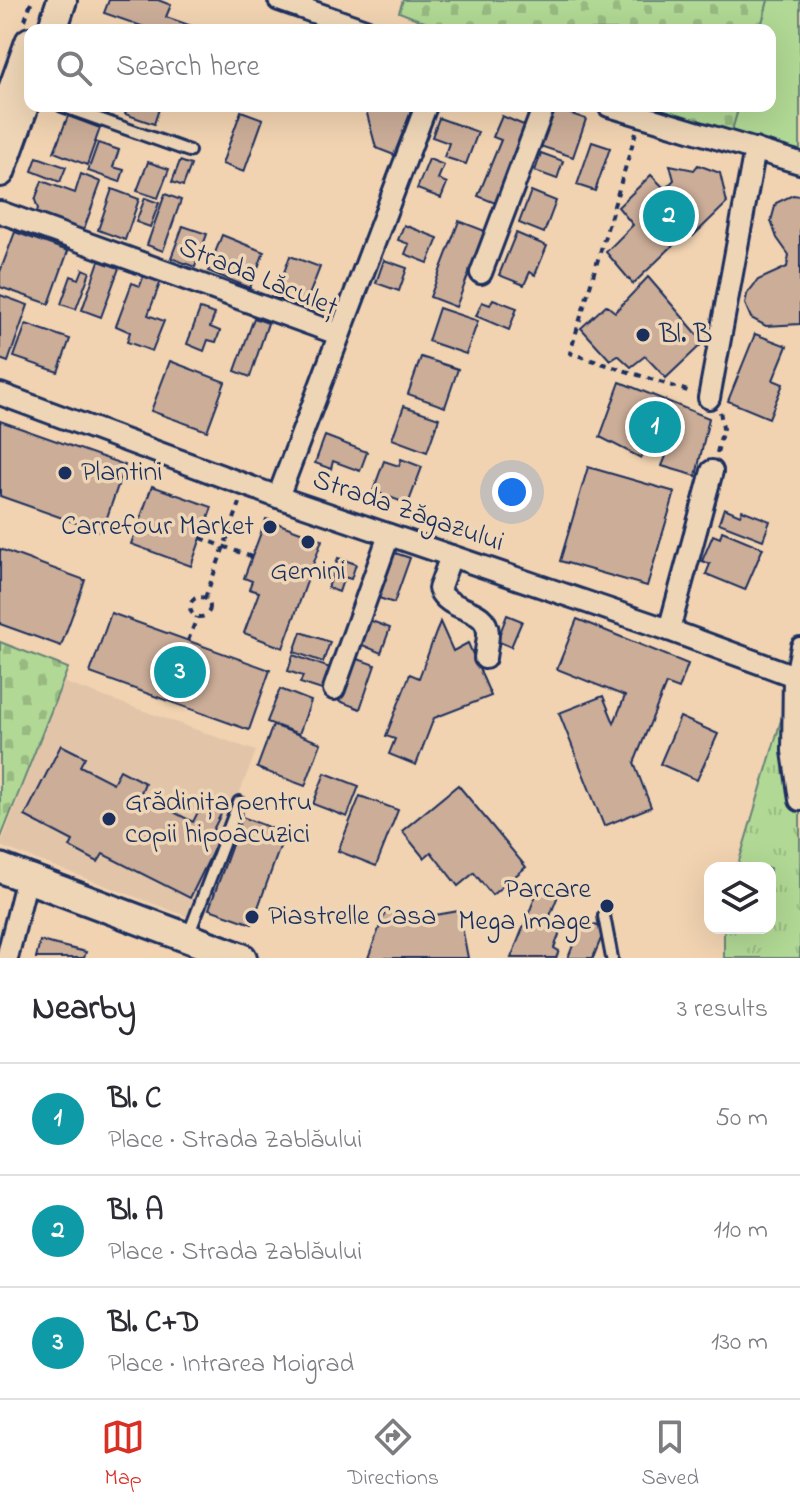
<!DOCTYPE html>
<html lang="en">
<head>
<meta charset="utf-8">
<style>
	body { margin:0; font-family:"Indie Flower",sans-serif; background:#f7f7f7; color:#2b2b33 }
	.controls { position:absolute; right:24px; bottom:24px; display:grid; overflow:hidden; border-radius:16px; box-shadow:0 8px 32px #0002 }
	.controls button { width:72px; height:72px; display:grid; place-items:center; padding:0; border:0; border-bottom:2px solid #e1e1e2; background:#fff; color:#2b2b33; font:40px sans-serif }
	.you { position:absolute; left:512px; top:492px; width:28px; height:28px; margin:-20px; border:6px solid #fff; border-radius:50%; background:#1a73e8; box-shadow:0 0 0 12px #1a73e833 }
	.badge { display:grid; place-items:center; width:52px; height:52px; border-radius:50%; background:#d93025; color:#fff; font-size:26px; font-weight:700 }
	.pin { position:absolute; translate:-50% -50%; border:4px solid #fff; box-shadow:0 2px 8px #0006 }
	.list { margin:0; padding:0; list-style:none }
	h2 { display:flex; justify-content:space-between; align-items:center; height:104px; margin:0; padding:0 32px; font-size:34px }
	h2 small { font-size:26px; font-weight:400; color:#7c7c81 }
	.list li { display:grid; grid-template-columns:52px 1fr auto; gap:24px; align-items:center; box-sizing:border-box; height:112px; padding:0 32px; border-top:2px solid #e1e1e2 }
	.list b { display:block; font-size:30px; white-space:nowrap }
	.list p { margin:0; font-size:26px; white-space:nowrap; color:#7c7c81 }
	.list em { font-size:26px; font-style:normal; color:#7c7c81 }
	.icon { flex:none; width:44px; height:44px; fill:none; stroke:currentColor; stroke-width:2; stroke-linecap:round; stroke-linejoin:round }
	.map { position:relative; flex:none; width:800px; height:958px; overflow:hidden }
	.search { position:absolute; background:#fff; box-shadow:0 8px 32px #0002; left:24px; right:24px; top:24px; height:88px; display:flex; align-items:center; gap:20px; box-sizing:border-box; padding:0 28px; border-radius:16px; color:#7c7c81; font-size:30px }
	.sheet { height:440px; background:#fff }
	nav { display:flex; justify-content:space-around; align-items:center; box-sizing:border-box; height:112px; border-top:2px solid #e1e1e2; background:#fff; font-size:22px; color:#7c7c81 }
	nav a { display:grid; justify-items:center; gap:4px }
	nav .on { color:#d93025 }
	.map>svg:first-child { display:block }
	.built { fill:#e2c5a8 }
	.grass { fill:#b1d894; stroke:#668479; stroke-width:2 }
	.cemetery { fill:url(#cemetery-stones); stroke:#668479; stroke-width:2 }
	.park { fill:url(#park-tufts); stroke:#668479; stroke-width:2 }
	.building { fill:#cbad98; stroke:#1b2f5e; stroke-width:2 }
	.lines { fill:none; stroke-linecap:round; stroke-linejoin:round }
	.service-casing { stroke:#1b2f5e; stroke-width:16 }
	.pedestrian-casing { stroke:#1b2f5e; stroke-width:22 }
	.minor-casing { stroke:#1b2f5e; stroke-width:26 }
	.secondary-casing { stroke:#1b2f5e; stroke-width:34 }
	.path { stroke:#1b2f5e; stroke-width:4; stroke-dasharray:6 6; stroke-linecap:butt }
	.service { stroke:#eed5b6; stroke-width:10 }
	.pedestrian { stroke:#eed5b6; stroke-width:16 }
	.minor { stroke:#eed5b6; stroke-width:20 }
	.secondary { stroke:#eed5b6; stroke-width:28 }
	.poi-dot { fill:#1b2f5e; stroke:#eed5b6; stroke-width:3 }
	.labels { text-anchor:middle; dominant-baseline:central; stroke-width:7; stroke-linejoin:round; paint-order:stroke }
	.street-label { font-size:28px; fill:#1b2f5e; stroke:#eed5b6 }
	.poi-label { font-size:28px; fill:#1b2f5e; stroke:#eed5b6; text-anchor:start }
</style>
</head>
<body>
<div class="map">
<svg width="800" height="958" viewBox="0 0 800 958">
	<defs>
		<pattern id="cemetery-stones" width="16" height="16" patternUnits="userSpaceOnUse" patternTransform="scale(2)"><rect width="16" height="16" fill="#b1d894"/><path d="M2 7V4a2 2 0 0 1 4 0v3zM10 15v-3a2 2 0 0 1 4 0v3z" fill="#98ba82"/></pattern>
		<pattern id="park-tufts" width="24" height="20" patternUnits="userSpaceOnUse" patternTransform="scale(2)"><rect width="24" height="20" fill="#b1d894"/><path d="M3 7l-1-3M5 7V3M7 7l1-3M15 17l-1-3M17 17v-4M19 17l1-3" fill="none" stroke="#98ba82"/></pattern>
	</defs>
	<rect width="100%" height="100%" fill="#f1d3b1"/>
	<filter id="ink" filterUnits="userSpaceOnUse"><feTurbulence type="fractalNoise" baseFrequency=".0125" numOctaves="2"/><feDisplacementMap in="SourceGraphic" scale="16" xChannelSelector="R" yChannelSelector="G"/><feConvolveMatrix kernelMatrix="1 2 1 2 8 2 1 2 1" color-interpolation-filters="sRGB"/></filter>
	<g filter="url(#ink)">
		<path class="built" d="M63,682L256,751L191,918L0,846Z"/>
		<path class="grass" d="M768,0H800V151L729,140L739,106H770V30H760Z"/>
		<g class="cemetery">
			<path d="M403,0H768L760,30H445L399,12Z"/>
			<path d="M642,106H739L729,140Z"/>
			<path d="M0,642L68,668L0,840Z"/>
		</g>
		<path class="park" d="M800,685V958H724V928H770V868H737L790,690Z"/>
		<g class="building">
			<path d="M109,0H158L171,5L166,17L192,26L190,30H153L104,13Z"/>
			<path d="M128,106H160L154,124L125,114Z"/>
			<path d="M365,106H413L394,155L376,148Z"/>
			<path d="M554,108L586,119L573,157L540,146Z"/>
			<path d="M241,111L263,119L244,172L222,164Z"/>
			<path d="M68,116L100,128L87,165L54,152Z"/>
			<path d="M502,116L531,128L500,205L478,196L501,140L493,137Z"/>
			<path d="M439,118L478,132L466,164L444,157L449,143L432,137Z"/>
			<path d="M592,142L610,148L595,191L577,185Z"/>
			<path d="M98,143L119,150L113,167L124,170L120,182L88,171Z"/>
			<path d="M541,153L563,161L557,179L535,171Z"/>
			<path d="M37,157L66,167L60,182L32,171Z"/>
			<path d="M429,159L444,165L438,179L447,183L441,198L417,189Z"/>
			<path d="M180,161L191,165L183,186L172,182Z"/>
			<path d="M148,162L169,169L158,198L137,191Z"/>
			<path d="M670,165L694,170L698,165L720,173L727,203L693,236L688,231L633,284L606,252L633,225L618,207L651,175L665,189L674,180Z"/>
			<path d="M81,174L101,182L81,237L34,218L38,209L35,200L42,181L75,193Z"/>
			<path d="M112,189L139,199L125,240L98,230Z"/>
			<path d="M531,191L556,201L544,233L519,223Z"/>
			<path d="M165,194L181,200L163,251L147,245Z"/>
			<path d="M793,195L800,196V324L766,326L751,318L745,304L747,294L758,280L787,267L789,255L777,238L771,221L776,203Z"/>
			<path d="M145,198L159,203L150,227L136,222Z"/>
			<path d="M459,221L485,231L456,307L430,297Z"/>
			<path d="M404,225L438,238L428,263L405,254L409,244L398,240Z"/>
			<path d="M183,226L207,234L195,267L171,258Z"/>
			<path d="M15,232L68,251L49,304L0,287V272Z"/>
			<path d="M516,233L547,246L535,275L530,272L524,285L499,275Z"/>
			<path d="M222,235L264,252L250,288L208,271Z"/>
			<path d="M290,256L320,267L304,308L275,297Z"/>
			<path d="M384,260L407,268L399,291L376,283Z"/>
			<path d="M99,261L119,268L101,317L82,310Z"/>
			<path d="M83,269L90,272L76,309L61,304L71,276L79,279Z"/>
			<path d="M145,272L162,278L148,315L164,321L152,351L127,342L130,332L116,326L132,283L140,286Z"/>
			<path d="M648,277L704,342L666,378L645,356L631,367L618,355L610,360L581,328L606,305L615,312Z"/>
			<path d="M0,295L28,305L8,362L0,359Z"/>
			<path d="M493,299L517,308L509,330L476,316L482,302L490,305Z"/>
			<path d="M439,308L478,321L466,354L428,341Z"/>
			<path d="M200,309L215,314L210,327L220,331L216,342L208,340L204,351L187,344Z"/>
			<path d="M254,318L268,323L250,377L235,371Z"/>
			<path d="M26,324L70,339L58,372L14,357Z"/>
			<path d="M755,334L787,346L773,380L783,384L769,418L728,401Z"/>
			<path d="M421,357L458,369L445,407L408,394Z"/>
			<path d="M170,361L225,382L207,431L151,411Z"/>
			<path d="M620,382L709,418L696,476L662,466L666,456L646,449L641,458L600,437Z"/>
			<path d="M404,406L439,418L427,452L392,439Z"/>
			<path d="M0,421L125,465L102,532L0,496Z"/>
			<path d="M325,436L367,452L360,471L333,461L331,469L315,463Z"/>
			<path d="M401,459L422,467L408,504L373,491L384,461L399,466Z"/>
			<path d="M588,467L675,492L647,586L560,561Z"/>
			<path d="M152,486L212,507L191,566L131,544Z"/>
			<path d="M724,508L740,515L742,510L770,521L763,540L719,523Z"/>
			<path d="M266,519L322,540L283,648L244,633L259,592L249,589L252,581L244,578Z"/>
			<path d="M722,531L763,548L745,590L706,574L710,564L702,561L713,535L720,538Z"/>
			<path d="M0,549L85,580L61,646L0,624Z"/>
			<path d="M395,553L410,558L394,603L379,598Z"/>
			<path d="M338,558L356,564L351,579L344,577L339,592L328,588Z"/>
			<path d="M111,613L270,670L249,730L90,673Z"/>
			<path d="M507,615L522,621L511,647L497,641Z"/>
			<path d="M577,619L688,664L679,689L666,684L634,763L651,807L604,826L559,713L603,696L614,723L625,696L557,669Z"/>
			<path d="M369,620L390,628L381,653L360,644Z"/>
			<path d="M440,622L453,651L468,643L491,696L434,718L416,765L389,754L395,739L386,736L410,674L419,678Z"/>
			<path d="M301,632L330,642L323,662L294,652Z"/>
			<path d="M293,655L333,669L325,691L300,683L303,676L288,671Z"/>
			<path d="M355,658L375,665L360,709L339,701Z"/>
			<path d="M280,689L311,701L299,734L267,722Z"/>
			<path d="M680,717L718,734L697,780L660,764Z"/>
			<path d="M273,725L321,743L305,786L257,768Z"/>
			<path d="M61,745L85,757L80,766L113,783L120,770L145,783L140,795L193,822L205,798L224,808L209,838L217,843L190,898L103,854L98,862L70,847L73,841L25,816Z"/>
			<path d="M325,773L359,786L347,817L313,804Z"/>
			<path d="M458,785L526,867L492,895L474,873L458,886L431,852L424,858L402,831Z"/>
			<path d="M360,796L398,810L376,866L338,851Z"/>
			<path d="M242,817L285,833L252,924L209,909Z"/>
			<path d="M540,885L559,893L550,916L558,928L559,935L554,948L559,951L556,958H511Z"/>
			<path d="M386,910L412,919L459,911L468,958H368Z"/>
			<path d="M583,920L605,929L593,958H568Z"/>
			<path d="M40,941L86,952L84,958H36Z"/>
		</g>
		<g class="lines">
			<defs>
				<g id="service">
					<path d="M28,94L30,95"/>
					<path d="M62,106L189,151"/>
					<path d="M604,916L612,958"/>
					<path d="M188,936L239,802"/>
				</g>
				<path id="pedestrian" d="M794,676L800,646"/>
				<g id="minor">
					<path d="M279,0L365,30"/>
					<path d="M609,106L800,163"/>
					<path d="M0,212L338,334"/>
					<path d="M481,273L544,106"/>
					<path d="M0,394L278,497L669,630L800,678"/>
					<path d="M709,398L755,149"/>
					<path d="M278,497L426,106"/>
					<path d="M451,556L439,589C449,613 487,606 488,633C488,641 486,650 485,658"/>
					<path d="M669,630L712,471"/>
					<path d="M794,676L793,751L800,800"/>
					<path d="M334,689L389,535"/>
					<path d="M7,958L27,878"/>
				</g>
				<g id="secondary">
					<path d="M52,30L62,0"/>
					<path d="M0,126L30,42"/>
					<path d="M0,172L23,108"/>
					<path d="M0,868L242,958"/>
				</g>
			</defs>
			<use href="#service" class="service-casing"/>
			<use href="#pedestrian" class="pedestrian-casing"/>
			<use href="#minor" class="minor-casing"/>
			<use href="#secondary" class="secondary-casing"/>
			<g class="path">
				<path d="M25,20L32,0"/>
				<path d="M636,132L570,353L691,392"/>
				<path d="M717,453L723,428L720,411"/>
				<path d="M201,538L252,557"/>
				<circle cx="200" cy="607" r="10"/>
				<path d="M205,598L240,503"/>
				<path d="M188,641L197,617"/>
			</g>
			<use href="#service" class="service"/>
			<use href="#pedestrian" class="pedestrian"/>
			<use href="#minor" class="minor"/>
			<use href="#secondary" class="secondary"/>
		</g>
	</g>
	<g class="poi-dot">
		<circle cx="643" cy="335" r="8"/>
		<circle cx="65" cy="473" r="8"/>
		<circle cx="270" cy="527" r="8"/>
		<circle cx="308" cy="542" r="8"/>
		<circle cx="109" cy="819" r="8"/>
		<circle cx="607" cy="906" r="8"/>
		<circle cx="252" cy="917" r="8"/>
	</g>
	<g class="labels">
		<g class="street-label">
			<text transform="translate(258 278) rotate(22)">Strada Lăculeț</text>
			<text transform="translate(408 512) rotate(19)">Strada Zăgazului</text>
		</g>
		<g class="poi-label">
			<text x="659" y="335">Bl. B</text>
			<text x="81" y="473">Plantini</text>
			<text x="254" y="527" text-anchor="end">Carrefour Market</text>
			<text x="308" y="572" text-anchor="middle">Gemini</text>
			<text x="125" y="803">Grădinița pentru<tspan x="125" dy="32">copii hipoacuzici</tspan></text>
			<text x="591" y="890" text-anchor="end">Parcare<tspan x="591" dy="32">Mega Image</tspan></text>
			<text x="268" y="917">Piastrelle Casa</text>
		</g>
	</g>
</svg>
<div class="controls">
<button><svg class="icon" aria-label="layers" viewBox="0 0 24 24"><path d="M12 4l9 5-9 5-9-5zM3 14l9 5 9-5"/></svg></button>
</div>
<div class="you"></div>
<div class="pin badge" style="left:655px;top:427px;background:#0f9aa8">1</div>
<div class="pin badge" style="left:669px;top:216px;background:#0f9aa8">2</div>
<div class="pin badge" style="left:180px;top:672px;background:#0f9aa8">3</div>
<div class="search"><svg class="icon" aria-label="search" viewBox="0 0 24 24"><circle cx="10" cy="10" r="6"/><path d="M15 15l6 6"/></svg>Search here</div>
</div>
<section class="sheet">
<h2>Nearby<small>3 results</small></h2>
<ul class="list">
<li><span class="badge" style="background:#0f9aa8">1</span><div><b>Bl. C</b><p>Place · Strada Zablăului</p></div><em>50 m</em></li>
<li><span class="badge" style="background:#0f9aa8">2</span><div><b>Bl. A</b><p>Place · Strada Zablăului</p></div><em>110 m</em></li>
<li><span class="badge" style="background:#0f9aa8">3</span><div><b>Bl. C+D</b><p>Place · Intrarea Moigrad</p></div><em>130 m</em></li>
</ul>
</section>
<nav>
<a class="on"><svg class="icon" aria-label="map" viewBox="0 0 24 24"><path d="M3 6l6-2 6 2 6-2v14l-6 2-6-2-6 2zM9 4v14M15 6v14"/></svg>Map</a>
<a><svg class="icon" aria-label="directions" viewBox="0 0 24 24"><path d="M12 3l9 9-9 9-9-9zM9 14v-3h6M13 9l2 2-2 2"/></svg>Directions</a>
<a><svg class="icon" aria-label="saved" viewBox="0 0 24 24"><path d="M7 4h10v16l-5-4-5 4z"/></svg>Saved</a>
</nav>
</body>
</html>
